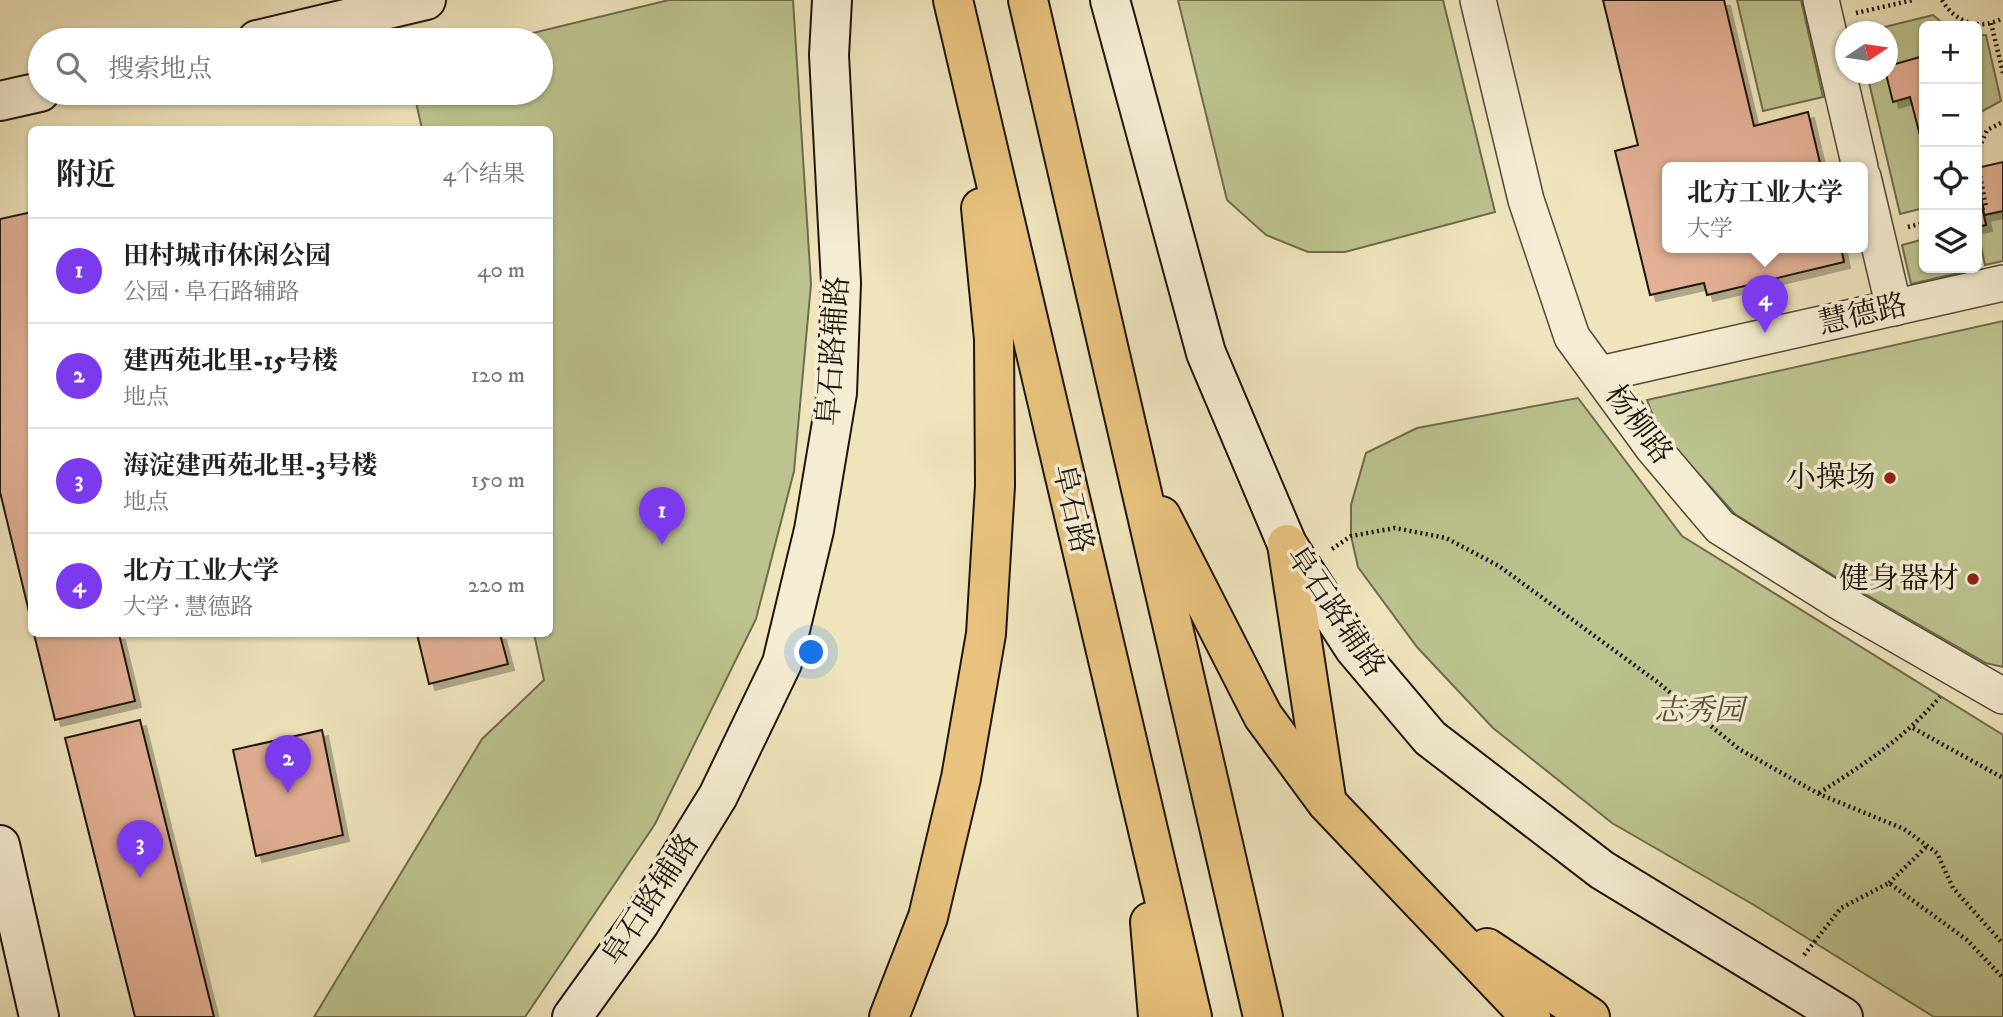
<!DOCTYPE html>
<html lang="zh">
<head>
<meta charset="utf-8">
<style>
	body { margin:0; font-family:"IM FELL DW Pica","Noto Serif SC",serif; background:#f6f6f6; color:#222 }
	.controls { position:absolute; right:21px; top:21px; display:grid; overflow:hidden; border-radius:10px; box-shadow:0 2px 5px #0004 }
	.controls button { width:63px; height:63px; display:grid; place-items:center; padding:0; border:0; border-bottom:2px solid #e0e0e0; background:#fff; color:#222; font:35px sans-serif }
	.compass { position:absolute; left:1835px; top:21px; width:63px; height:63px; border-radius:50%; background:#fff; box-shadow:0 2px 5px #0004; rotate:77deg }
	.you { position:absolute; left:812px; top:653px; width:24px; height:24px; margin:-18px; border:5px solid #fff; border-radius:50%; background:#1a73e8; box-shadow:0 0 0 10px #1a73e833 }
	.badge { display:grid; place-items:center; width:46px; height:46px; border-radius:50%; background:#7c3aed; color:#fff; font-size:23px; font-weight:700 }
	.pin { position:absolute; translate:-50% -58px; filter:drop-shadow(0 2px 4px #0008) }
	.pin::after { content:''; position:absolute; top:37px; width:24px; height:21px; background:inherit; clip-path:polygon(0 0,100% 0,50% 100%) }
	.popup { position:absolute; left:1662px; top:162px; width:206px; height:91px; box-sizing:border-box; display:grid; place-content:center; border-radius:10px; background:#fff; filter:drop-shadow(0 2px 5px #0005); font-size:23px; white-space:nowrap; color:#767676 }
	.popup b { font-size:26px; color:#222 }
	.popup::after { content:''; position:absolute; left:50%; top:100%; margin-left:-14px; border:14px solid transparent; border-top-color:#fff }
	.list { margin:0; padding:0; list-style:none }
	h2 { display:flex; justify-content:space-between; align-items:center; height:91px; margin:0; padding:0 28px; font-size:30px }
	h2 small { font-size:23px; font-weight:400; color:#767676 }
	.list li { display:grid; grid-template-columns:46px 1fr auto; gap:21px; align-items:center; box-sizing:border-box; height:105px; padding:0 28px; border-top:2px solid #e0e0e0 }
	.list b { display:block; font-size:26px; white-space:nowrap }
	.list p { margin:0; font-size:23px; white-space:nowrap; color:#767676 }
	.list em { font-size:23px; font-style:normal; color:#767676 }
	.icon { flex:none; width:38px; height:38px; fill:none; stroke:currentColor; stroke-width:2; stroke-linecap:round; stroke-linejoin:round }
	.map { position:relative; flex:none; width:2003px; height:1017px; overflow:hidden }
	.search { position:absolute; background:#fff; box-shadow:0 2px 5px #0004; left:28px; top:28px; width:525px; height:77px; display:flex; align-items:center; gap:18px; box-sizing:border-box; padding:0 24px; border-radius:38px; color:#767676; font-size:26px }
	.panel { position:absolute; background:#fff; box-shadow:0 2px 5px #0004; left:28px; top:126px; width:525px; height:511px; border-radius:10px }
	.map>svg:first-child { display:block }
	.green { fill:#bcc38e; stroke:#6c6c4e; stroke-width:2 }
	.building { fill:#e2b094; stroke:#1d150d; stroke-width:2; filter:url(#shadow) }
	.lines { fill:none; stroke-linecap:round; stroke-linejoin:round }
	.street-casing { stroke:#524939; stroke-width:38 }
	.secondary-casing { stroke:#1d150d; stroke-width:42 }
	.highway-casing { stroke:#1d150d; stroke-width:42 }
	.path { stroke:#1d150d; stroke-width:4.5; stroke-dasharray:2 3.5; stroke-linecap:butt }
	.street { stroke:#f5edd3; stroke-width:35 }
	.secondary { stroke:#f5edd3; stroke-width:38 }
	.highway { stroke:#e8c27e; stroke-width:38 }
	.poi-dot { fill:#8f2418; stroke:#f5edd3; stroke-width:2.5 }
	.labels { text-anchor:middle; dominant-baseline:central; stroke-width:7; stroke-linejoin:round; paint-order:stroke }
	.street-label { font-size:30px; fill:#1d150d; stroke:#f5edd3 }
	.poi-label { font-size:30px; fill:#1d150d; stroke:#f5edd3; text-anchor:end }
	.park-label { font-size:30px; font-style:italic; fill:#55523a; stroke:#f5edd3 }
</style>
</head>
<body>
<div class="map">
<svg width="2003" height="1017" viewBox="0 0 2003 1017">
	<defs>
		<filter id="shadow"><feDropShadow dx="6" dy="6" stdDeviation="0" flood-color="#0004"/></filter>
	</defs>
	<rect width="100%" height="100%" fill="#efe4bc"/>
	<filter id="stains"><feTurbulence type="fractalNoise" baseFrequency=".00286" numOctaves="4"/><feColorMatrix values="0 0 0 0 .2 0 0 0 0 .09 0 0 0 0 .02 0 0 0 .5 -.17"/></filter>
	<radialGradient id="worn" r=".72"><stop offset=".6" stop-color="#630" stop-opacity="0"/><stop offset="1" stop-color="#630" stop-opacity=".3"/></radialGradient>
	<g class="green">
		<path d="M669,0H793L811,284L794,471L756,619L655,824L525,1017H314L482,739L544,680L534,634H550V130L422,129L414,93H541V40H504Z"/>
		<path d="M1178,0H1443L1495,212L1345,252H1308L1266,235L1227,200Z"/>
		<path d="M1737,0H1801L1823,97L1763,111Z"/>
		<path d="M1933,15L1946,26H1924V208L1900,214L1867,74H1888V32H1864Z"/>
		<path d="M1986,35L2001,101L1977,114V36Z"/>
		<path d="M2003,211V261L1985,265L1977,227L1986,225L1984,215Z"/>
		<path d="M1924,239V268L1976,269L1911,284L1902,245Z"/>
		<path d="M2003,321V667L1986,663L1839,579L1735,514L1658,429L1647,400Z"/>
		<path d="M1578,398L1682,536L2003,735V1017H1934L1754,905L1612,823L1493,728L1417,647L1358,567L1351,536V505L1366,453L1417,428Z"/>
	</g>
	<g class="building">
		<path d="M1603,0H1724L1754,126L1808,112L1821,167H1667V247H1841L1844,262L1707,295L1704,283L1650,295L1615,151L1638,145Z"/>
		<path d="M1920,57L1924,74V142L1922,143L1910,97L1893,102L1886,74L1888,66Z"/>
		<path d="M2003,162V211L1984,215L1977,168Z"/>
		<path d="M1977,184L1986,225L1977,227Z"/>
		<path d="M32,212V624L0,492V219Z"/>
		<path d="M34,634H119L135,701L55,720Z"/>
		<path d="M417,634H500L508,664L429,684Z"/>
		<path d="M140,720L214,1017H135L65,738Z"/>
		<path d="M322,730L343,835L256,856L233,750Z"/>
	</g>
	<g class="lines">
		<defs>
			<g id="street">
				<path d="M1478,0L1526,200L1572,337L1653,448L1720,527L1838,601L2003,696"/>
				<path d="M1821,0L1860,167"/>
				<path d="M1863,177L1894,308"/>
				<path d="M1600,374L2003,283"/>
			</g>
			<g id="secondary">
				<path d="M1110,0L1206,353L1287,544L1354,648L1430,738L1602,870L1843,1017"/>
				<path d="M257,40L426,0"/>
				<path d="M0,101L40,92"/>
				<path d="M0,845L39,1017"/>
				<path d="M572,1017L639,924L718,796L782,663L814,530L837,393L841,283L829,55L832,0"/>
			</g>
			<g id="highway">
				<path d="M953,0L1192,1017"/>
				<path d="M1028,0L1263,1017"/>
				<path d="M1161,516L1263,716L1327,803L1531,1017"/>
				<path d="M1287,544L1326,798"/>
				<path d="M1150,922L1158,1017"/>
				<path d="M1487,948L1590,1017"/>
				<path d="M889,1017L928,917L961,778L986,634L995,486L994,339L981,208"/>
			</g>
		</defs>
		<use href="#street" class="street-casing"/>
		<use href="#secondary" class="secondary-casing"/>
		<use href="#highway" class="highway-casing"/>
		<g class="path">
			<path d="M1942,0C1955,23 1980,31 2003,18"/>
			<path d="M1856,13L1913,0"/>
			<path d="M1991,23L2003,73"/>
			<path d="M1977,153L1987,130L2003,122"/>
			<path d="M1977,160L1986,207L1977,210"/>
			<path d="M1908,227L1924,223"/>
			<path d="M1332,549L1351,536L1395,528L1446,538L1499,566L1656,681L1739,749L1819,794L1904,829L1937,853L1953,888L2003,944"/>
			<path d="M1913,728L2003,778"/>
			<path d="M1819,793C1866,763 1903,739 1940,697"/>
			<path d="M1889,883L1927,846"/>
			<path d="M1804,955L1841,908L1889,883L1967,940L2003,978"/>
		</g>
		<use href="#street" class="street"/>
		<use href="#secondary" class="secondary"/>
		<use href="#highway" class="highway"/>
	</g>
	<g class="poi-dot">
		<circle cx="1890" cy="478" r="7"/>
		<circle cx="1973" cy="579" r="7"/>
	</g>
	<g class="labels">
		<g class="street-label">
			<text transform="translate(1863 315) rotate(-13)">慧德路</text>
			<text transform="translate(834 351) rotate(-86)">阜石路辅路</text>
			<text transform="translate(1638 425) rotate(53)">杨柳路</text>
			<text transform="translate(1072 509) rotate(77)">阜石路</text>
			<text transform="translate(1335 612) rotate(56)">阜石路辅路</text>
			<text transform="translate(651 900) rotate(-57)">阜石路辅路</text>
		</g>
		<g class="poi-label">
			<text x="1876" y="478">小操场</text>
			<text x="1959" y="579">健身器材</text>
		</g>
		<g class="park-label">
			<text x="1699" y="711">志秀园</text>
		</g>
	</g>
	<rect width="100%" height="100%" filter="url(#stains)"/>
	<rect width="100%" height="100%" fill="url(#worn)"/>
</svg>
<div class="controls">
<button>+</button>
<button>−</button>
<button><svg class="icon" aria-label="locate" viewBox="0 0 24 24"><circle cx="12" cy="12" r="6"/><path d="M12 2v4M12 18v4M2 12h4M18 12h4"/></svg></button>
<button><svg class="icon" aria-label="layers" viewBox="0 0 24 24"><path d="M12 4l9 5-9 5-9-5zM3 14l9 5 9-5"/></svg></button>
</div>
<svg class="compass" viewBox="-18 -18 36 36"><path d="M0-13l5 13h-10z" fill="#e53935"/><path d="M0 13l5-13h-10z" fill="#767676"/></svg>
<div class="you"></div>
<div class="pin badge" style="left:662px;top:545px">1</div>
<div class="pin badge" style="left:288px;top:793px">2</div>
<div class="pin badge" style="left:140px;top:878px">3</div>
<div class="pin badge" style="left:1765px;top:333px">4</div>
<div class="popup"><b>北方工业大学</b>大学</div>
<div class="search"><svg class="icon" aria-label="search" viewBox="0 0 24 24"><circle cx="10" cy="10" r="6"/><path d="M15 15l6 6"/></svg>搜索地点</div>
<section class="panel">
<h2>附近<small>4个结果</small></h2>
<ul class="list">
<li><span class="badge">1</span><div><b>田村城市休闲公园</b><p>公园 · 阜石路辅路</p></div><em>40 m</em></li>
<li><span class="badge">2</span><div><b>建西苑北里-15号楼</b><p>地点</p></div><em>120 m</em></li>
<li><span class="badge">3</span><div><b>海淀建西苑北里-3号楼</b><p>地点</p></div><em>150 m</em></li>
<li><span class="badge">4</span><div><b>北方工业大学</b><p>大学 · 慧德路</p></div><em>220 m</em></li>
</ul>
</section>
</div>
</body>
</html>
